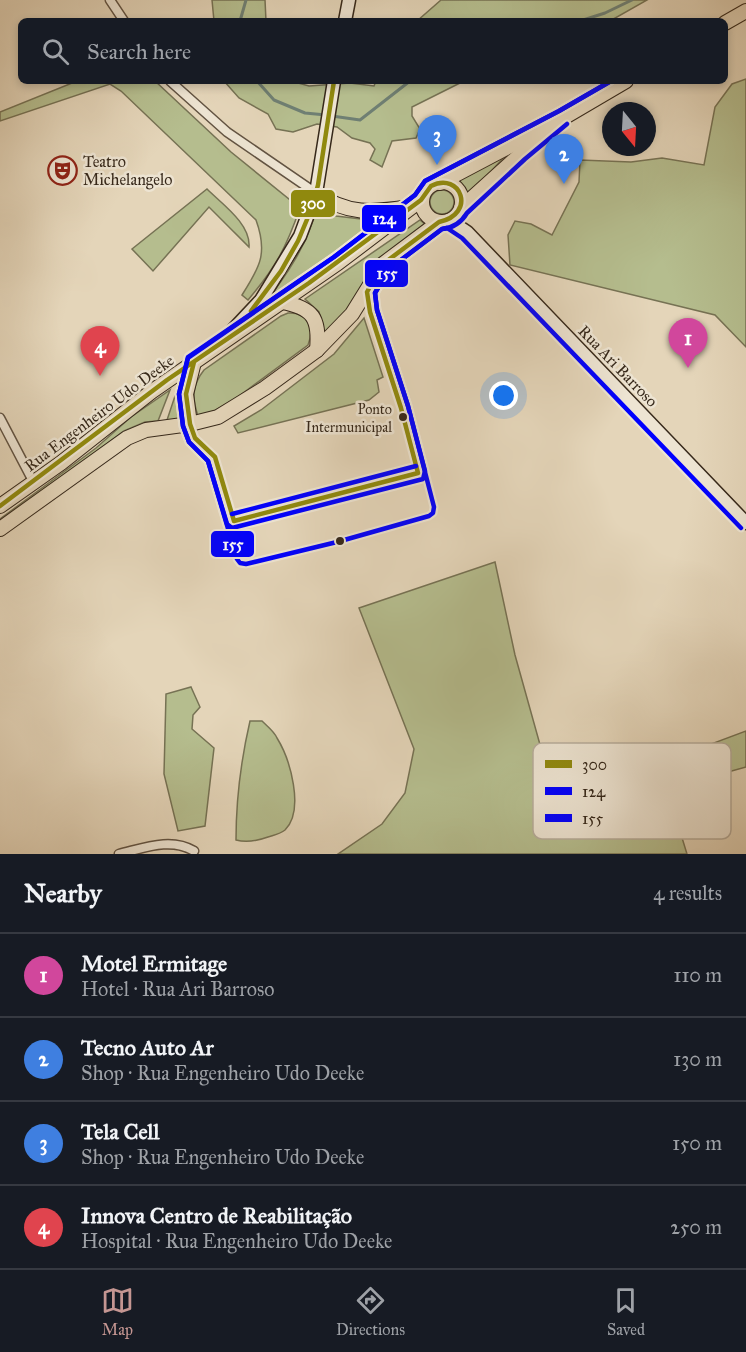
<!DOCTYPE html>
<html lang="en">
<head>
<meta charset="utf-8">
<style>
	body { margin:0; font-family:"IM FELL Great Primer",serif; background:#242831; color:#f1f3f6 }
	.compass { position:absolute; left:602px; top:102px; width:54px; height:54px; border-radius:50%; background:#171b24; box-shadow:0 3px 9px #0003; rotate:162deg }
	.you { position:absolute; left:504px; top:396px; width:21px; height:21px; margin:-15px; border:4px solid #fff; border-radius:50%; background:#1a73e8; box-shadow:0 0 0 9px #1a73e833 }
	.badge { display:grid; place-items:center; width:39px; height:39px; border-radius:50%; background:#c59692; color:#fff; font-size:20px; font-weight:700 }
	.pin { position:absolute; translate:-50% -50px; filter:drop-shadow(0 2px 3px #0008) }
	.pin::after { content:''; position:absolute; top:32px; width:21px; height:18px; background:inherit; clip-path:polygon(0 0,100% 0,50% 100%) }
	.list { margin:0; padding:0; list-style:none }
	h2 { display:flex; justify-content:space-between; align-items:center; height:78px; margin:0; padding:0 24px; font-size:26px }
	h2 small { font-size:20px; font-weight:400; color:#9ea1a6 }
	.list li { display:grid; grid-template-columns:39px 1fr auto; gap:18px; align-items:center; box-sizing:border-box; height:84px; padding:0 24px; border-top:2px solid #363941 }
	.list b { display:block; font-size:22px; white-space:nowrap }
	.list p { margin:0; font-size:20px; white-space:nowrap; color:#9ea1a6 }
	.list em { font-size:20px; font-style:normal; color:#9ea1a6 }
	.icon { flex:none; width:33px; height:33px; fill:none; stroke:currentColor; stroke-width:2; stroke-linecap:round; stroke-linejoin:round }
	.map { position:relative; flex:none; width:746px; height:854px; overflow:hidden }
	.search { position:absolute; background:#171b24; box-shadow:0 3px 9px #0003; left:18px; right:18px; top:18px; height:66px; display:flex; align-items:center; gap:15px; box-sizing:border-box; padding:0 21px; border-radius:9px; color:#9ea1a6; font-size:22px }
	.sheet { height:414px; background:#171b24 }
	nav { display:flex; justify-content:space-around; align-items:center; box-sizing:border-box; height:84px; border-top:2px solid #363941; background:#171b24; font-size:16px; color:#9ea1a6 }
	nav a { display:grid; justify-items:center; gap:3px }
	nav .on { color:#c59692 }
	.map>svg:first-child { display:block }
	.green { fill:#b5bd8e; stroke:#767254; stroke-width:1.5 }
	.lines { fill:none; stroke-linecap:round; stroke-linejoin:round }
	.stream { stroke:#6f7f73; stroke-width:3 }
	.street-casing { stroke:#625342; stroke-width:11 }
	.secondary-casing { stroke:#36281a; stroke-width:15 }
	.primary-casing { stroke:#36281a; stroke-width:16 }
	.street { stroke:#ede4d2; stroke-width:8 }
	.secondary { stroke:#ede4d2; stroke-width:12 }
	.primary { stroke:#e4d5b9; stroke-width:14 }
	.bus-1-casing { stroke:#ede4d2; stroke-width:9 }
	.bus-2-casing { stroke:#ede4d2; stroke-width:9 }
	.bus-3-casing { stroke:#ede4d2; stroke-width:9 }
	.bus-1 { stroke:#90890e; stroke-width:4.5 }
	.bus-2 { stroke:#00f; stroke-width:4.5 }
	.bus-3 { stroke:#00f; stroke-width:4.5 }
	.bus-dot { fill:#36281a; stroke:#ede4d2; stroke-width:2 }
	.labels { text-anchor:middle; dominant-baseline:central; stroke-width:5; stroke-linejoin:round; paint-order:stroke }
	.bus-label { font-size:14px; fill:#36281a; stroke:#ede4d2; text-anchor:end }
	.poi-label { font-size:16px; fill:#36281a; stroke:#ede4d2; text-anchor:start }
	.street-label { font-size:16px; fill:#36281a; stroke:#ede4d2 }
	.key { fill:#ede4d2; stroke:#b6ac9b; stroke-width:1.5 }
	.key-label { font-size:16px; fill:#36281a }
	.line-badge { stroke:#ede4d2; stroke-width:2 }
	.badge-label { font-size:16px; text-anchor:middle; font-weight:bold; fill:#fff }
</style>
</head>
<body>
<div class="map">
<svg width="746" height="854" viewBox="0 0 746 854">
	<rect width="100%" height="100%" fill="#e4d5b9"/>
	<filter id="stains"><feTurbulence type="fractalNoise" baseFrequency=".00333" numOctaves="4"/><feColorMatrix values="0 0 0 0 .2 0 0 0 0 .09 0 0 0 0 .02 0 0 0 .5 -.17"/></filter>
	<radialGradient id="worn" r=".72"><stop offset=".6" stop-color="#630" stop-opacity="0"/><stop offset="1" stop-color="#630" stop-opacity=".3"/></radialGradient>
	<g class="green">
		<path d="M212,0H265L266,21H214Z"/>
		<path d="M441,0H647L610,21H417Z"/>
		<path d="M746,79V347L715,315L510,265L508,235L515,221L531,224L552,235L579,182L580,160L631,162L662,158L704,165L715,107L732,84Z"/>
		<path d="M77,81H155L231,152L300,208C286,248 276,267 248,300L242,295C260,267 268,253 256,220L121,91L110,84L0,121V112Z"/>
		<path d="M224,81H291L309,86L350,83L374,86L376,81H464L412,107V116L420,129L416,138L392,141L382,167L370,160L375,149L370,143L352,138L337,127L317,124L293,132L276,129L268,114L239,98Z"/>
		<path d="M509,152L468,196L458,179Z"/>
		<path d="M207,189C222,204 251,224 249,247L209,207L153,271L132,249Z"/>
		<circle cx="442" cy="202" r="12"/>
		<path d="M317,207L336,216L378,221L332,259L262,306C287,276 307,245 317,207Z"/>
		<path d="M420,220L427,226L364,287L344,314L325,334L319,312L305,299Z"/>
		<path d="M288,313C308,312 315,328 308,345L235,399L214,411L198,416C192,398 192,385 204,370L281,316Z"/>
		<path d="M364,318L383,377L377,380L379,392L369,400L238,433L234,426L261,410L334,354Z"/>
		<path d="M181,387L180,403L183,421L166,423L175,396Z"/>
		<path d="M170,390L158,421L145,422L124,431L0,524V519L96,448L131,417Z"/>
		<path d="M495,562L515,655L556,802L746,731V767L667,789L687,854H338L382,824L405,793L414,749L359,608Z"/>
		<path d="M191,687L200,707L193,715L192,729L214,748L205,826L178,831L164,774L166,694Z"/>
		<path d="M250,721H262C267,726 274,731 277,738C290,759 305,810 285,830C280,834 274,835 268,837C257,841 247,843 236,840C236,800 241,760 250,721Z"/>
	</g>
	<g class="lines">
		<g class="stream">
			<path d="M240,21L246,0"/>
			<path d="M493,21H494"/>
			<path d="M580,21L605,13L632,0"/>
			<path d="M257,81L274,100L305,113L326,115"/>
			<path d="M332,116L360,120L410,81"/>
		</g>
		<defs>
			<g id="street">
				<path d="M110,0L124,21"/>
				<path d="M170,81L227,132L316,193"/>
				<path d="M0,418L34,483"/>
				<path d="M119,854C144,848 171,837 194,851"/>
			</g>
			<g id="secondary">
				<path d="M345,21L349,0"/>
				<path d="M449,220L467,232L746,523"/>
				<path d="M229,334L261,300L300,236L316,193L334,81"/>
			</g>
			<g id="primary">
				<path d="M725,23L746,11"/>
				<circle cx="442" cy="202" r="20"/>
				<path d="M440,183L563,118L626,81"/>
				<path d="M316,193C347,215 373,213 409,207"/>
				<path d="M461,208L543,134"/>
				<path d="M282,302C313,308 320,318 317,350"/>
				<path d="M190,424L186,394L194,362"/>
				<path d="M0,506L61,463L151,392L338,263L421,200"/>
				<path d="M0,529L127,438L146,430L190,424L218,417L265,388L317,350L352,314L383,264L439,222"/>
			</g>
		</defs>
		<use href="#street" class="street-casing"/>
		<use href="#secondary" class="secondary-casing"/>
		<use href="#primary" class="primary-casing"/>
		<use href="#street" class="street"/>
		<use href="#secondary" class="secondary"/>
		<use href="#primary" class="primary"/>
		<defs>
			<g id="bus-1">
				<path d="M251,311L281,271L298,241L311,210L318,185L334,81"/>
				<path d="M0,506L167,380L309,283L421,200L431,186C461,171 477,214 439,222L383,264L367,292L370,312L401,408L418,473L234,521L215,457L195,438L190,424L186,394L194,362"/>
			</g>
			<path id="bus-2" d="M611,81L559,111L425,181L415,195L334,257L188,358L179,394L183,426L189,442L208,461L227,524L232,528L423,479L425,471L408,406L377,310L375,293L389,269L442,229L447,228L462,238L741,528"/>
			<g id="bus-3">
				<path d="M567,124L525,159L467,213C461,223 453,228 442,229L389,269L375,293L377,310L408,406L434,507L433,513L429,516L337,542L246,564L240,563L237,559L208,461L189,442L183,426L179,394L188,357L334,257L415,195L425,181L559,111L611,81"/>
				<path d="M232,514L416,466"/>
			</g>
		</defs>
		<use href="#bus-1" class="bus-1-casing"/>
		<use href="#bus-2" class="bus-2-casing"/>
		<use href="#bus-3" class="bus-3-casing"/>
		<use href="#bus-1" class="bus-1"/>
		<use href="#bus-2" class="bus-2"/>
		<use href="#bus-3" class="bus-3"/>
	</g>
	<defs>
		<symbol id="theatre-ring" viewBox="-11 -11 22 22"><circle r="9.5" fill="#ede4d2" stroke="#8f2418" stroke-width="1.5"/><path d="M-5-5.5Q0-4 5-5.5V0Q5 5 0 6Q-5 5-5 0ZM-3.3-2.5H-1v1.5H-3.3ZM1-2.5H3.3v1.5H1ZM-2.8 1Q0 5.5 2.8 1Z" fill="#8f2418"/></symbol>
	</defs>
	<g fill-rule="evenodd">
		<use href="#theatre-ring" x="46" y="154" width="33" height="33"/>
	</g>
	<g class="bus-dot">
		<circle cx="403" cy="417" r="5"/>
		<circle cx="340" cy="541" r="5"/>
	</g>
	<g class="labels">
		<g class="bus-label">
			<text x="392" y="409">Ponto<tspan x="392" dy="18">Intermunicipal</tspan></text>
		</g>
		<g class="poi-label">
			<text x="83" y="161">Teatro<tspan x="83" dy="18">Michelangelo</tspan></text>
		</g>
		<g class="street-label">
			<text transform="translate(618 366) rotate(46)">Rua Ari Barroso</text>
			<text transform="translate(99 413) rotate(-37)">Rua Engenheiro Udo Deeke</text>
		</g>
	</g>
	<rect x="533" y="743" width="198" height="96" rx="9" class="key"/>
	<rect x="545" y="760" width="27" height="8" fill="#90890e"/>
	<rect x="545" y="787" width="27" height="8" fill="#00f"/>
	<rect x="545" y="814" width="27" height="8" fill="#00f"/>
	<g class="key-label">
		<text x="582" y="770">300</text>
		<text x="582" y="797">124</text>
		<text x="582" y="824">155</text>
	</g>
	<g class="line-badge">
		<rect x="290" y="189" width="46" height="29" rx="6" fill="#90890e"/>
		<rect x="361" y="204" width="46" height="29" rx="6" fill="#00f"/>
		<rect x="364" y="259" width="45" height="29" rx="6" fill="#00f"/>
		<rect x="210" y="530" width="45" height="28" rx="6" fill="#00f"/>
	</g>
	<g class="badge-label">
		<text x="313" y="209">300</text>
		<text x="384" y="224">124</text>
		<text x="387" y="279">155</text>
		<text x="233" y="550">155</text>
	</g>
	<rect width="100%" height="100%" filter="url(#stains)"/>
	<rect width="100%" height="100%" fill="url(#worn)"/>
</svg>
<svg class="compass" viewBox="-18 -18 36 36"><path d="M0-13l5 13h-10z" fill="#e53935"/><path d="M0 13l5-13h-10z" fill="#9ea1a6"/></svg>
<div class="you"></div>
<div class="pin badge" style="left:688px;top:368px;background:#d1479c">1</div>
<div class="pin badge" style="left:564px;top:184px;background:#3f7fe0">2</div>
<div class="pin badge" style="left:437px;top:165px;background:#3f7fe0">3</div>
<div class="pin badge" style="left:100px;top:376px;background:#e0444e">4</div>
<div class="search"><svg class="icon" aria-label="search" viewBox="0 0 24 24"><circle cx="10" cy="10" r="6"/><path d="M15 15l6 6"/></svg>Search here</div>
</div>
<section class="sheet">
<h2>Nearby<small>4 results</small></h2>
<ul class="list">
<li><span class="badge" style="background:#d1479c">1</span><div><b>Motel Ermitage</b><p>Hotel · Rua Ari Barroso</p></div><em>110 m</em></li>
<li><span class="badge" style="background:#3f7fe0">2</span><div><b>Tecno Auto Ar</b><p>Shop · Rua Engenheiro Udo Deeke</p></div><em>130 m</em></li>
<li><span class="badge" style="background:#3f7fe0">3</span><div><b>Tela Cell</b><p>Shop · Rua Engenheiro Udo Deeke</p></div><em>150 m</em></li>
<li><span class="badge" style="background:#e0444e">4</span><div><b>Innova Centro de Reabilitação</b><p>Hospital · Rua Engenheiro Udo Deeke</p></div><em>250 m</em></li>
</ul>
</section>
<nav>
<a class="on"><svg class="icon" aria-label="map" viewBox="0 0 24 24"><path d="M3 6l6-2 6 2 6-2v14l-6 2-6-2-6 2zM9 4v14M15 6v14"/></svg>Map</a>
<a><svg class="icon" aria-label="directions" viewBox="0 0 24 24"><path d="M12 3l9 9-9 9-9-9zM9 14v-3h6M13 9l2 2-2 2"/></svg>Directions</a>
<a><svg class="icon" aria-label="saved" viewBox="0 0 24 24"><path d="M7 4h10v16l-5-4-5 4z"/></svg>Saved</a>
</nav>
</body>
</html>
